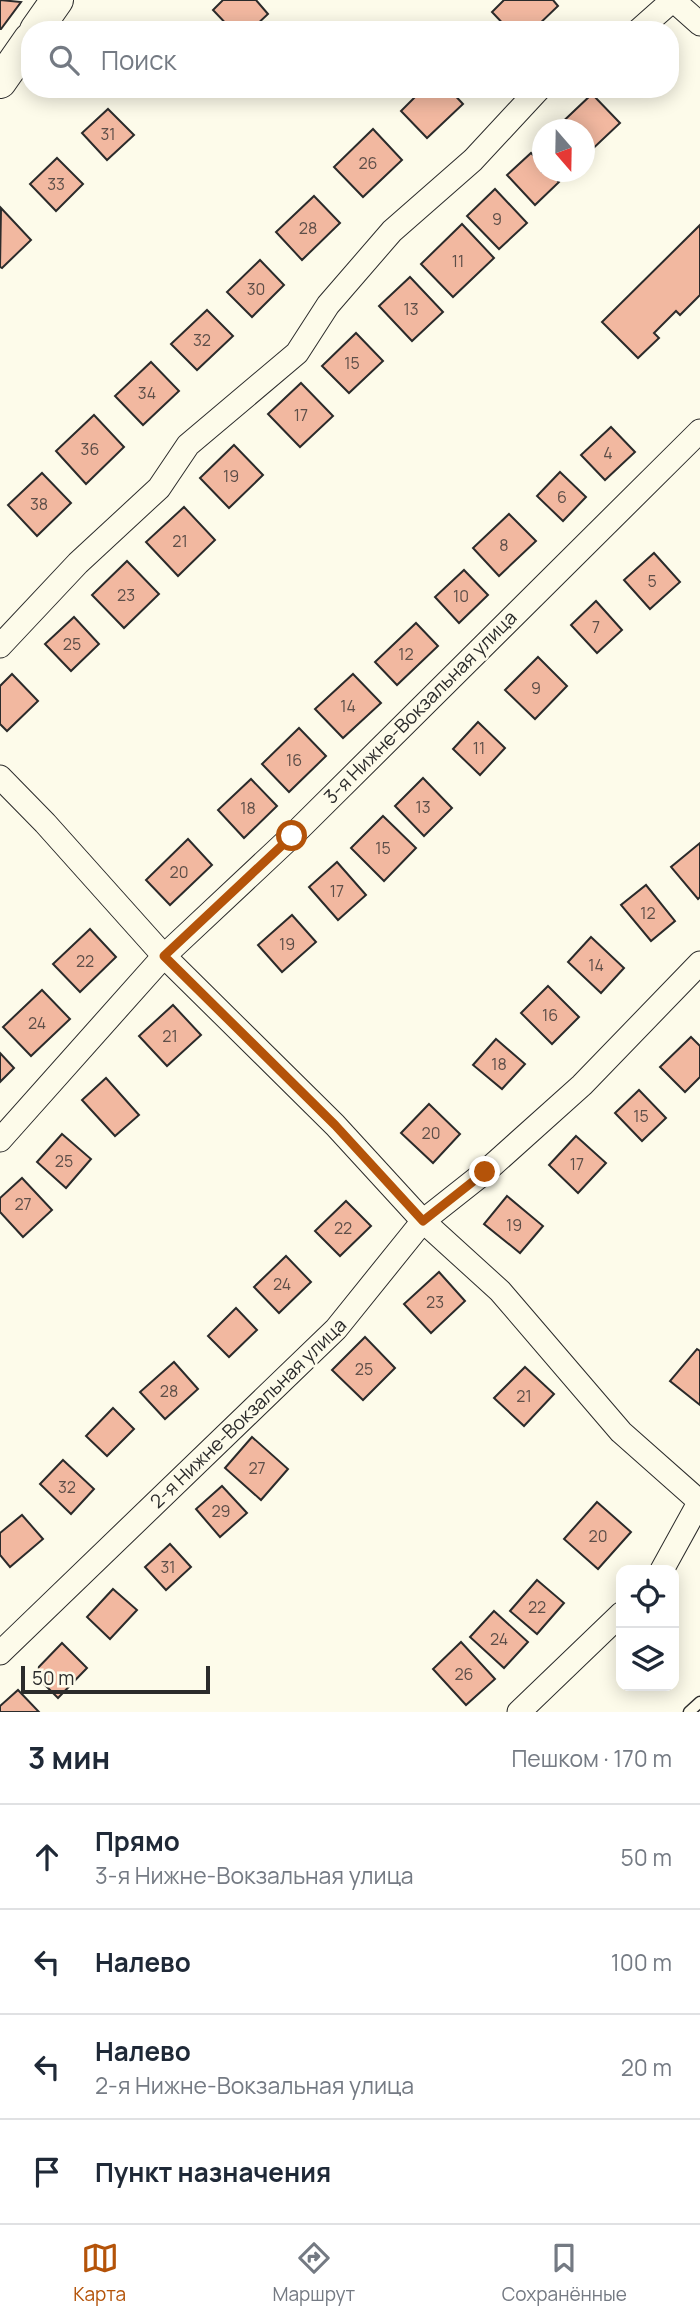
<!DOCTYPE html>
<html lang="ru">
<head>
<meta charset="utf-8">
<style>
	body { margin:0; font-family:Manrope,sans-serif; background:#f2f2f3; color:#1f2937 }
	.controls { position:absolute; right:21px; bottom:21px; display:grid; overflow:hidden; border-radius:14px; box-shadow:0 4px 18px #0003 }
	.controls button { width:63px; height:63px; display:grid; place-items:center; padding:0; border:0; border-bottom:2px solid #e0e1e3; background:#fff; color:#1f2937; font:35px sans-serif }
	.compass { position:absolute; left:532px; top:119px; width:63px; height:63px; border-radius:50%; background:#fff; box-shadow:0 4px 18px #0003; rotate:160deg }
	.scale { position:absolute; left:21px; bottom:18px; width:189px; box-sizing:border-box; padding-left:7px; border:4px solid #2b2b2b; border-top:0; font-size:19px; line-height:24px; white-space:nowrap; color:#2b2b2b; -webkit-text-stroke:5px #fdfbea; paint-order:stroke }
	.stop { position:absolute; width:21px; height:21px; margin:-16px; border:5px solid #b45309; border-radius:50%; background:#fff }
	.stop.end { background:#b45309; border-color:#fff; box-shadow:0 2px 7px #0008 }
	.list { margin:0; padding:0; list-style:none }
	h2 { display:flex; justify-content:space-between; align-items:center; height:91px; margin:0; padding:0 28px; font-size:30px }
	h2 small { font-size:23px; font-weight:400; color:#747a83 }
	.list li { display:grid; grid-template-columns:46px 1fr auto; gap:21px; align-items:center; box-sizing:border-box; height:105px; padding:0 28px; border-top:2px solid #e0e1e3 }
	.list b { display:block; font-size:26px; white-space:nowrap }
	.list p { margin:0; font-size:23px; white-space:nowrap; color:#747a83 }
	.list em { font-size:23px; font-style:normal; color:#747a83 }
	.icon { flex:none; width:38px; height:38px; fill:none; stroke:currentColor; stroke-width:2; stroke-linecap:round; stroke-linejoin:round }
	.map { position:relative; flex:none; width:700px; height:1712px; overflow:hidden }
	.search { position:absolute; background:#fff; box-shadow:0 4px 18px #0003; left:21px; right:21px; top:21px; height:77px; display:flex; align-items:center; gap:18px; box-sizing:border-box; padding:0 24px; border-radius:28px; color:#747a83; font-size:26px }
	.sheet { height:511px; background:#fff }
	nav { display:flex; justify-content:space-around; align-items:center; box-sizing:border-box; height:98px; border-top:2px solid #e0e1e3; background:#fff; font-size:19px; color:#747a83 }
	nav a { display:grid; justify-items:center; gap:4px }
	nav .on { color:#b45309 }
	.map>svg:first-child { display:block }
	.building { fill:#f2b8a0; stroke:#2b2b2b; stroke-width:2 }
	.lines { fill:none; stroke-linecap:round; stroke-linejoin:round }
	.lane-casing { stroke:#2b2b2b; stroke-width:13 }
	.street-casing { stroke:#2b2b2b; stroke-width:25 }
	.secondary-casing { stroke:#2b2b2b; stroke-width:34 }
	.lane { stroke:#fdfbea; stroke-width:10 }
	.street { stroke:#fdfbea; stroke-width:23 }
	.secondary { stroke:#fdfbea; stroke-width:32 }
	.route { stroke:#b45309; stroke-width:9 }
	.labels { text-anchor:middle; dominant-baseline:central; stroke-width:5; stroke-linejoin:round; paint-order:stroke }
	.number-label { font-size:16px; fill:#5d4e48 }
	.street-label { font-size:19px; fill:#2b2b2b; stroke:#fdfbea }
</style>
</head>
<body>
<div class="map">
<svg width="700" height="1712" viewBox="0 0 700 1712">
	<rect width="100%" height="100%" fill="#fdfbea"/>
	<g class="building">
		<path d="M0,0L21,2L1,29H0Z"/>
		<path d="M223,0H256L268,14L251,30H232L213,10Z"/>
		<path d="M504,0H553L558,6L533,30H509L492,12Z"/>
		<path d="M423,89H449L463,104L427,138L401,111Z"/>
		<path d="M592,94L620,123L584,157V130H554Z"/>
		<path d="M108,109L134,135L107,160L82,133Z"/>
		<path d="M373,129L402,160L363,197L334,167Z"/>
		<path d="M531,153L542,164V172H549L559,182L535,205L507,175Z"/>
		<path d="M57,158L83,184L56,211L30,184Z"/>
		<path d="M495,189L527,223L499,249L467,216Z"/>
		<path d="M314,196L340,223L302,260L276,232Z"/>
		<path d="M1,208L31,240L2,268L0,267Z"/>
		<path d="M462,224L494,258L453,297L421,264Z"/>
		<path d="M700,225V295L680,315L676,311L654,333L659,338L638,358L602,322Z"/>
		<path d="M260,260L284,285L252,317L227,292Z"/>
		<path d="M410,277L443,312L412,341L379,306Z"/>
		<path d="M207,310L233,336L197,370L171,344Z"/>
		<path d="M356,333L383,361L349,393L322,366Z"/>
		<path d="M151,362L179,391L143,425L115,396Z"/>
		<path d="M301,383L333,416L300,447L268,414Z"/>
		<path d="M94,415L124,447L86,484L56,451Z"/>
		<path d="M611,427L635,452L605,480L581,455Z"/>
		<path d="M234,445L263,475L229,508L200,478Z"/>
		<path d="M560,472L586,497L563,521L537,496Z"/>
		<path d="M42,473L71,503L37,536L8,505Z"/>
		<path d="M184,507L215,540L178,576L146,542Z"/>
		<path d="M509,514L536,541L499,576L473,548Z"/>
		<path d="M654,553L680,582L650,609L624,580Z"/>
		<path d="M127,561L159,594L124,628L92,595Z"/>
		<path d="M464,570L488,595L459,623L435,597Z"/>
		<path d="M596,601L622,630L597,653L571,625Z"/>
		<path d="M74,617L99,644L71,671L45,644Z"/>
		<path d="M416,623L438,646L397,685L375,662Z"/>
		<path d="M538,657L567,686L535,719L505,690Z"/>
		<path d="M12,674L38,701L7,731L0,724V686Z"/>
		<path d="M353,674L381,703L343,738L315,709Z"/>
		<path d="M478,722L505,748L480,775L453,749Z"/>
		<path d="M299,728L326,756L289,792L262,764Z"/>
		<path d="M423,778L452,808L424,836L395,806Z"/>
		<path d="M251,779L277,806L244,838L218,810Z"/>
		<path d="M383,816L416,848L384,881L351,848Z"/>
		<path d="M188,839L212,865L170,905L146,880Z"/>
		<path d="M700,843V897L698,899L671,867Z"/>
		<path d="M337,862L366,895L338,920L309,887Z"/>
		<path d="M646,885L675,921L651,941L621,905Z"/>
		<path d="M292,915L316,942L282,972L258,945Z"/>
		<path d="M90,929L116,957L80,992L53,964Z"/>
		<path d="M591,937L624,968L601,993L568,962Z"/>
		<path d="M548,986L579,1017L552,1044L521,1013Z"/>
		<path d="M42,990L70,1019L31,1056L3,1027Z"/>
		<path d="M173,1005L201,1035L167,1066L139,1036Z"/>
		<path d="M691,1037L700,1046V1077L685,1092L660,1067Z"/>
		<path d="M496,1039L525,1064L502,1089L473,1065Z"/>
		<path d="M0,1053L14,1068L0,1082Z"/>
		<path d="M106,1078L139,1115L115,1136L82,1100Z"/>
		<path d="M639,1090L666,1118L642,1141L615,1113Z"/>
		<path d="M429,1104L460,1134L433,1163L401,1133Z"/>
		<path d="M62,1134L91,1159L66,1188L37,1162Z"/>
		<path d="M576,1136L606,1163L578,1193L549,1165Z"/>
		<path d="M22,1178L52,1210L23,1237L0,1212V1198Z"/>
		<path d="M507,1196L543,1226L520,1253L484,1224Z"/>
		<path d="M346,1201L371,1226L340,1256L315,1231Z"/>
		<path d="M286,1256L311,1282L279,1313L254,1287Z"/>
		<path d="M439,1272L465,1301L431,1333L404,1304Z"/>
		<path d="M236,1308L257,1330L229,1357L208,1336Z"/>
		<path d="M365,1337L395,1368L363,1400L332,1370Z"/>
		<path d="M697,1349L700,1351V1405L670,1381Z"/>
		<path d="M174,1362L198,1389L165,1419L140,1392Z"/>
		<path d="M525,1367L554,1394L524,1426L494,1398Z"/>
		<path d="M113,1408L134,1429L107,1456L86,1436Z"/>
		<path d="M252,1437L288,1469L261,1500L225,1468Z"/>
		<path d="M63,1460L94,1489L71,1514L40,1484Z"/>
		<path d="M222,1486L247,1513L220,1537L196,1509Z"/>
		<path d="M597,1502L631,1532L598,1569L564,1539Z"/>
		<path d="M22,1515L43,1539L10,1567L0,1555V1533Z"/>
		<path d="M170,1544L191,1567L166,1590L145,1567Z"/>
		<path d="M537,1580L564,1603L537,1634L510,1611Z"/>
		<path d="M113,1589L137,1610L110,1639L87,1617Z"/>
		<path d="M494,1611L528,1642L504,1668L470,1637Z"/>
		<path d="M461,1642L495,1679L466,1705L433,1669Z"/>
		<path d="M62,1643L87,1668L58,1698L33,1673Z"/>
		<path d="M18,1690L39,1712H0V1706Z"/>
	</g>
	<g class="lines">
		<defs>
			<path id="lane" d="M689,1712L700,1702"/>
			<g id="street">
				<path d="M673,0L700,24"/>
				<path d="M639,30L673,0"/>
				<path d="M0,646L78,563L159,488L188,445L297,353L328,305L392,231L473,160L539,89"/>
				<path d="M0,777L45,823L164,956L335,1125L423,1221L500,1291L621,1432L700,1502"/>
				<path d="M0,1140L164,956L292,836L700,431"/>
				<path d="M662,1570L700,1501"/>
				<path d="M0,1653L336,1329L423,1221L485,1172L582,1085L700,963"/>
				<path d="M519,1712L621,1614"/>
			</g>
			<g id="secondary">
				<path d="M36,30L57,0"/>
				<path d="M0,82L30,39"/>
			</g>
		</defs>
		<use href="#lane" class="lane-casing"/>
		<use href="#street" class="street-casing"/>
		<use href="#secondary" class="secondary-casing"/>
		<use href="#lane" class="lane"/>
		<use href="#street" class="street"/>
		<use href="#secondary" class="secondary"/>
	</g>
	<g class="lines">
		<path class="route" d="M292,836L164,956L335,1125L423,1221L485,1172"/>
	</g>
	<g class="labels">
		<g class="number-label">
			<text x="108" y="134">31</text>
			<text x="368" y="163">26</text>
			<text x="56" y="184">33</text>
			<text x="497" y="219">9</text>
			<text x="308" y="228">28</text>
			<text x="458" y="261">11</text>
			<text x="256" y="289">30</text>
			<text x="411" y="309">13</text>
			<text x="202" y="340">32</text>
			<text x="352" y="363">15</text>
			<text x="147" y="393">34</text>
			<text x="301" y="415">17</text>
			<text x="90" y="449">36</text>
			<text x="608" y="453">4</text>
			<text x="231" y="476">19</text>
			<text x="562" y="497">6</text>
			<text x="39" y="504">38</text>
			<text x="180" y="541">21</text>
			<text x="504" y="545">8</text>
			<text x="652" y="581">5</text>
			<text x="126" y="595">23</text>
			<text x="461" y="596">10</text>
			<text x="596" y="627">7</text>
			<text x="72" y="644">25</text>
			<text x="406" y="654">12</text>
			<text x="536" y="688">9</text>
			<text x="348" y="706">14</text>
			<text x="479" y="748">11</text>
			<text x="294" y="760">16</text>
			<text x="423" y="807">13</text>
			<text x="248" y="808">18</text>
			<text x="383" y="848">15</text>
			<text x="179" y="872">20</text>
			<text x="337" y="891">17</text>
			<text x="648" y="913">12</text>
			<text x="287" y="944">19</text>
			<text x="85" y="961">22</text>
			<text x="596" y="965">14</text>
			<text x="550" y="1015">16</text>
			<text x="37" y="1023">24</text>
			<text x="170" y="1036">21</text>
			<text x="499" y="1064">18</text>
			<text x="641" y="1116">15</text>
			<text x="431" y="1133">20</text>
			<text x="64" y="1161">25</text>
			<text x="577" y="1164">17</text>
			<text x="23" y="1204">27</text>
			<text x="514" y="1225">19</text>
			<text x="343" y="1228">22</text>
			<text x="282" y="1284">24</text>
			<text x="435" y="1302">23</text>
			<text x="364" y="1369">25</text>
			<text x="169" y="1391">28</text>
			<text x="524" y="1396">21</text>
			<text x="257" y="1468">27</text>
			<text x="67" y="1487">32</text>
			<text x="221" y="1511">29</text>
			<text x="598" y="1536">20</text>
			<text x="168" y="1567">31</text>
			<text x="537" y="1607">22</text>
			<text x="499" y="1639">24</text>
			<text x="464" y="1674">26</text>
		</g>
		<g class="street-label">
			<text transform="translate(420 707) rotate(-45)">3-я Нижне-Вокзальная улица</text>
			<text transform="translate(248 1413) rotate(-44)">2-я Нижне-Вокзальная улица</text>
		</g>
	</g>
</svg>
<div class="controls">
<button><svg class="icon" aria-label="locate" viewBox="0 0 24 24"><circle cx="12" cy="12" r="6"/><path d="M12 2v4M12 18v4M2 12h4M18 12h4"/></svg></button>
<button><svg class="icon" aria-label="layers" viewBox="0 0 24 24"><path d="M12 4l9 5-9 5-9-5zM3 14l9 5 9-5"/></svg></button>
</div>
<svg class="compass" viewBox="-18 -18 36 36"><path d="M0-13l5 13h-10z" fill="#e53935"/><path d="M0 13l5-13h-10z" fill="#747a83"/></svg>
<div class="scale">50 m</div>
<div class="stop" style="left:292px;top:836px"></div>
<div class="stop end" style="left:485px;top:1172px"></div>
<div class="search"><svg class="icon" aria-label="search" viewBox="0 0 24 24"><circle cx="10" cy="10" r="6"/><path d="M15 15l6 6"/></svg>Поиск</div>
</div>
<section class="sheet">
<h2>3 мин<small>Пешком · 170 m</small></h2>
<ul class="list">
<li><svg class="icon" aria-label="ahead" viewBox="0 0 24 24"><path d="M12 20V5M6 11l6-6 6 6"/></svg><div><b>Прямо</b><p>3-я Нижне-Вокзальная улица</p></div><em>50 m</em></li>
<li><svg class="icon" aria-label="left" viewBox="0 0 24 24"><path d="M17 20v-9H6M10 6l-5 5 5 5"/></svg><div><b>Налево</b></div><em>100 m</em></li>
<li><svg class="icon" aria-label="left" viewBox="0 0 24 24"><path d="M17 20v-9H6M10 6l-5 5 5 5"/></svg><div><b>Налево</b><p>2-я Нижне-Вокзальная улица</p></div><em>20 m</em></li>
<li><svg class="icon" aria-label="arrive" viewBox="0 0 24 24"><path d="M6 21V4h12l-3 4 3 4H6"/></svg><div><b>Пункт назначения</b></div></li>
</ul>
</section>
<nav>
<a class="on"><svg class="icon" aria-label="map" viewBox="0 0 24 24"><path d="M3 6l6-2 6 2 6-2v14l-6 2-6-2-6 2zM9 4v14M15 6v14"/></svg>Карта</a>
<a><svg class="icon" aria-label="directions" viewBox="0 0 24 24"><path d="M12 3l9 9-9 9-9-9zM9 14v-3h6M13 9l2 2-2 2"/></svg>Маршрут</a>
<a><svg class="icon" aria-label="saved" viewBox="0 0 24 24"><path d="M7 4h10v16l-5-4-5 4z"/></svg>Сохранённые</a>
</nav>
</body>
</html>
